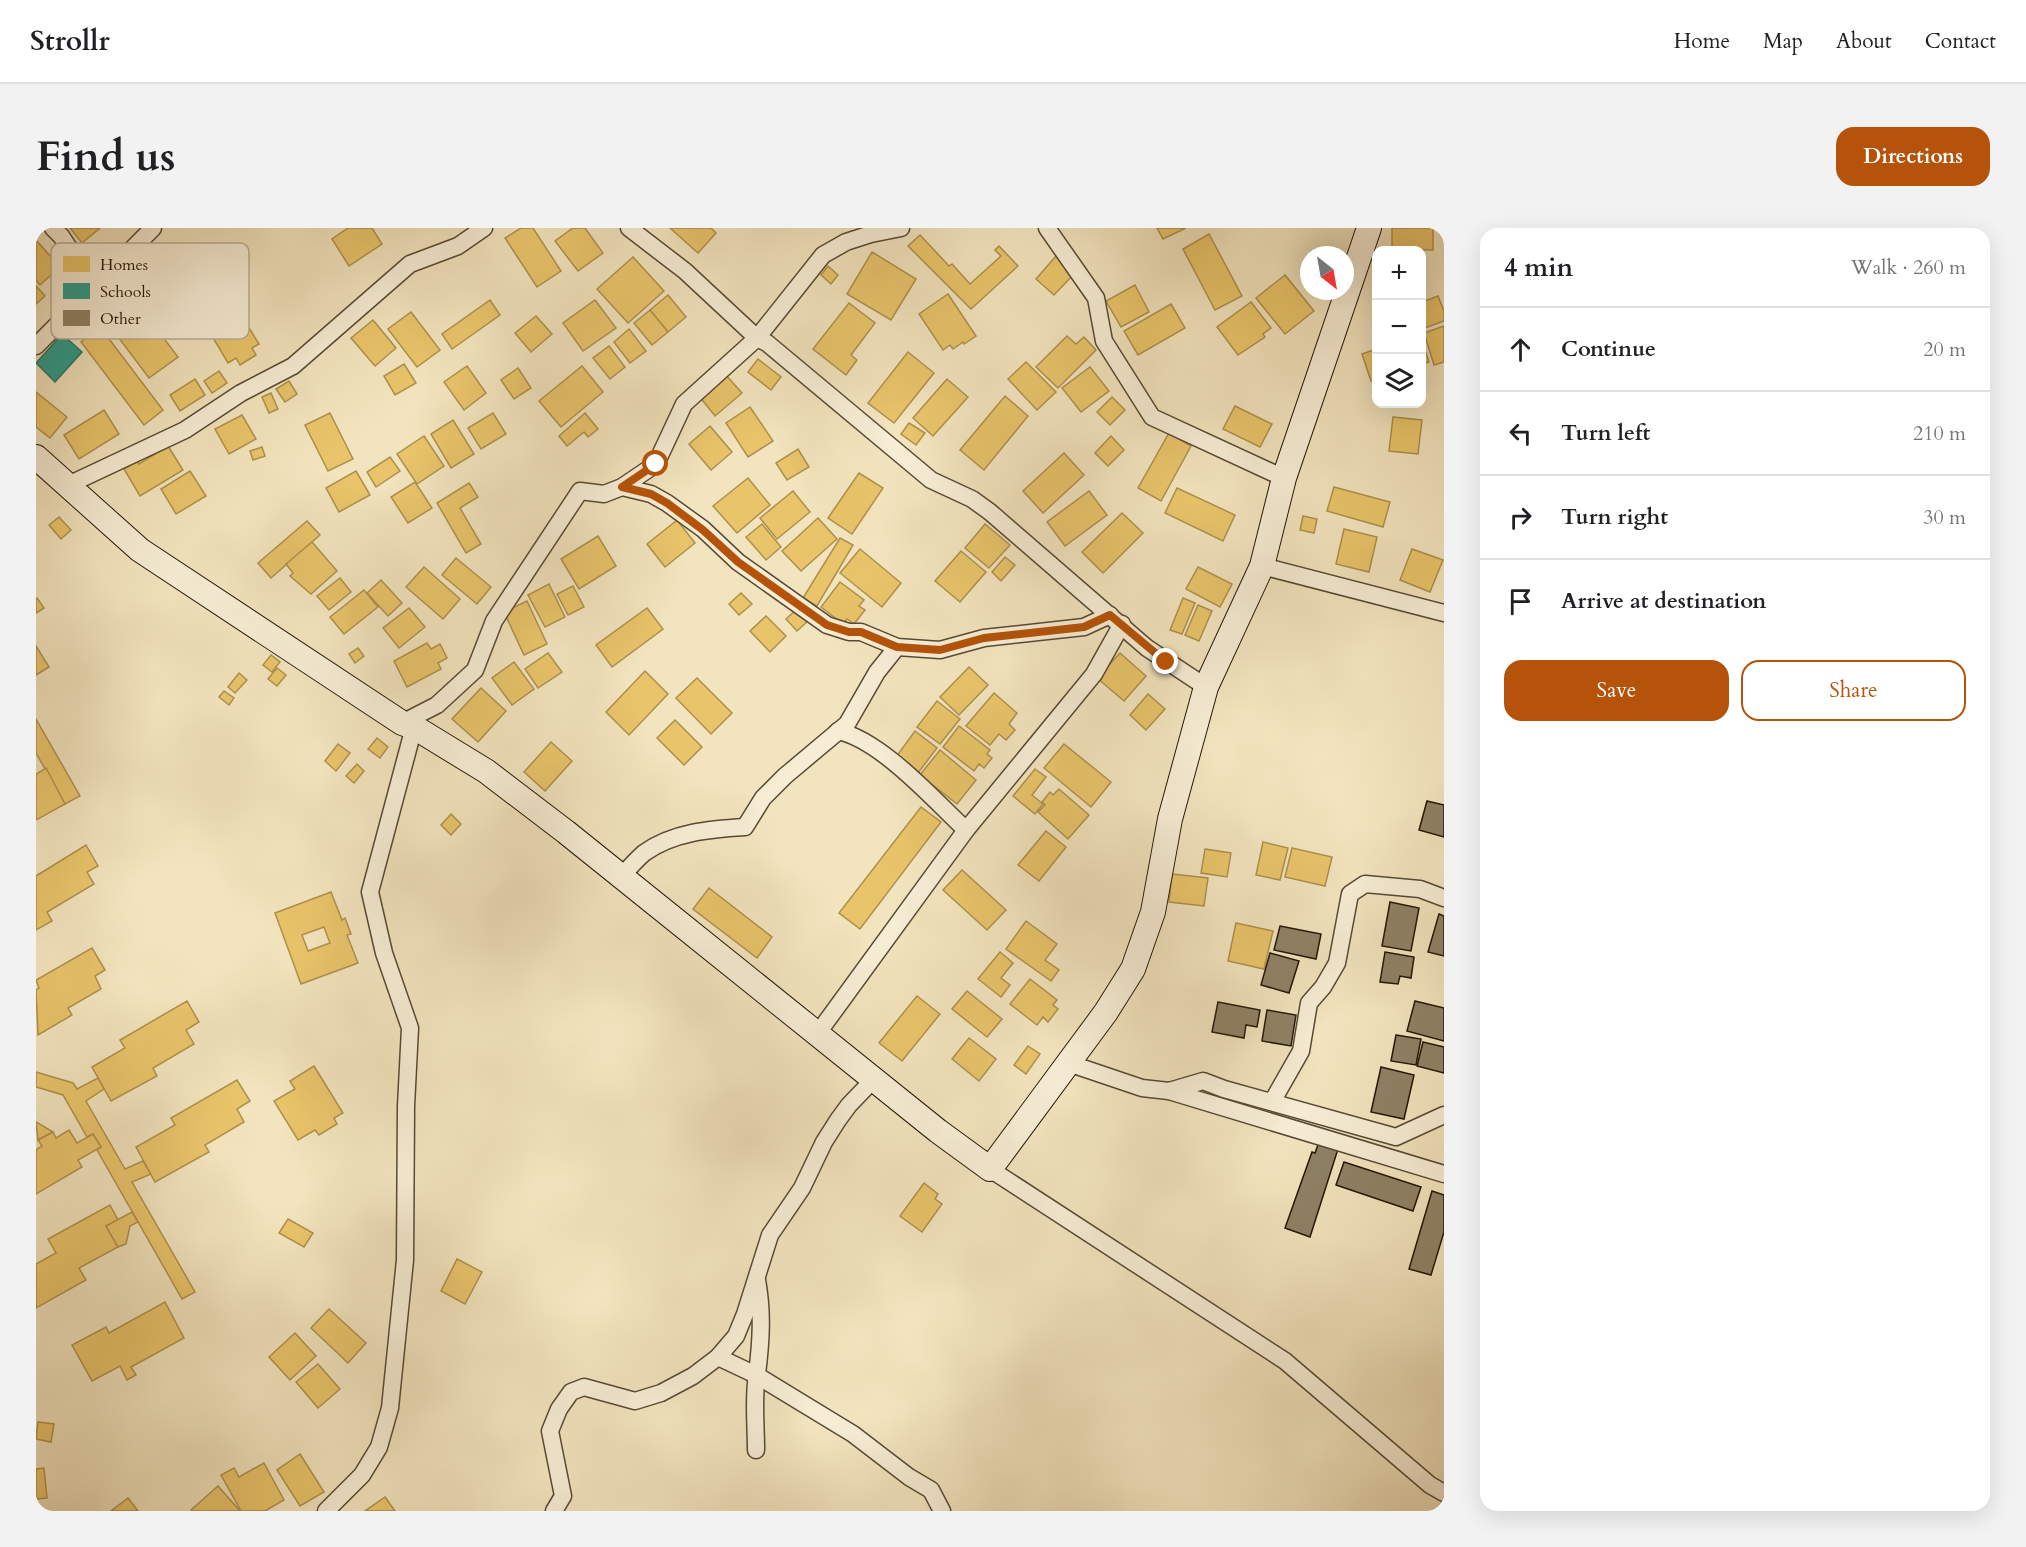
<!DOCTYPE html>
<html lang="en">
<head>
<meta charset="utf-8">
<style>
	body { margin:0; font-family:Cardo,serif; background:#f2f2f2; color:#202124 }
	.controls { position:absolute; right:18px; top:18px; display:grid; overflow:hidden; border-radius:12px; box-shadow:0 6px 24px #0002 }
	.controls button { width:54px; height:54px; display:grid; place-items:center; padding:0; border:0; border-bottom:2px solid #e0e0e0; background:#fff; color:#202124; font:30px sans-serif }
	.compass { position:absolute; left:1264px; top:18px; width:54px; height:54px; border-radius:50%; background:#fff; box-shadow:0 6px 24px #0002; rotate:149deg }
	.stop { position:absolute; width:18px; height:18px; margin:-14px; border:4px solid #b45309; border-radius:50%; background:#fff }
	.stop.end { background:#b45309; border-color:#fff; box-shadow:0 2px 6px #0008 }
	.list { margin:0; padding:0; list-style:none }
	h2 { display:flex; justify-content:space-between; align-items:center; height:78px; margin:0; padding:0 24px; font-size:26px }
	h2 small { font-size:20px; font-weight:400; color:#757577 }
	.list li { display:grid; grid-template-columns:39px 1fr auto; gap:18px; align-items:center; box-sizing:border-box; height:84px; padding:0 24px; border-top:2px solid #e0e0e0 }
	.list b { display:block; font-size:22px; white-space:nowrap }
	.list em { font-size:20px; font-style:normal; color:#757577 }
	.actions { display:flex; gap:12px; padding:18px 24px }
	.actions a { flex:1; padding:14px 0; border:2px solid #b45309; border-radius:18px; text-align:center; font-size:21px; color:#b45309 }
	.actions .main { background:#b45309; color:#fff }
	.icon { flex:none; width:33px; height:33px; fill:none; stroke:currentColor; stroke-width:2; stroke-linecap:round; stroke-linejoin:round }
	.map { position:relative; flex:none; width:1408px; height:1283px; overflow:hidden; border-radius:18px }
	header { display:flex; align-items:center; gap:36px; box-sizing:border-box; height:84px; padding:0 30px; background:#fff; border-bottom:2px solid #e0e0e0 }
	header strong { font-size:28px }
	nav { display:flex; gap:33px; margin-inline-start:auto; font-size:21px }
	.intro { display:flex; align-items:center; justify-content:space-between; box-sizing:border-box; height:144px; padding:0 36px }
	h1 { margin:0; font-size:42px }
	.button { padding:15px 27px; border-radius:18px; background:#b45309; color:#fff; font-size:21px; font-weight:700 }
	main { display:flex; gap:36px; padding:0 36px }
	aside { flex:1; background:#fff; border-radius:18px; box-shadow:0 6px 24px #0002 }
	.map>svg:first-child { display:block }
	.homes { fill:#e9c46a; stroke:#ae904c; stroke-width:1.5; fill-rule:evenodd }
	.schools { fill:#2a9d8f; stroke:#287566; stroke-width:1.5 }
	.building { fill:#8f8266; stroke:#231707; stroke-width:1.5 }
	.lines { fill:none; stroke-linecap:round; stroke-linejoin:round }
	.street-casing { stroke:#574a35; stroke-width:19 }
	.secondary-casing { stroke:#231707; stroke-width:26 }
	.street { stroke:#f7edd5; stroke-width:16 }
	.secondary { stroke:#f7edd5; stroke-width:24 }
	.route { stroke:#b45309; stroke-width:8 }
	.key { fill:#f7edd5; stroke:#b7ad97; stroke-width:1.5 }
	.key-label { font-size:16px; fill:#231707 }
</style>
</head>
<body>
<header>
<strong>Strollr</strong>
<nav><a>Home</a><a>Map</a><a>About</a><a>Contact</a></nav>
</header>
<div class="intro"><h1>Find us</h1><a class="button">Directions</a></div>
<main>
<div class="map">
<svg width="1408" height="1283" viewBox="0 0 1408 1283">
	<rect width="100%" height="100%" fill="#f2e4be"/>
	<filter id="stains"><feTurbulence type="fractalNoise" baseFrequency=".00333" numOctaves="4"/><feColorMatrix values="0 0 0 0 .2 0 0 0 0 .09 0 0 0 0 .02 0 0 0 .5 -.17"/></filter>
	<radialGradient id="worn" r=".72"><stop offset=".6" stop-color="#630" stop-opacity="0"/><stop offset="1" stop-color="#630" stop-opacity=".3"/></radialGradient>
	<g class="homes">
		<path d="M34,0H64L46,15Z"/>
		<path d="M312,0H336L346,16L313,38L296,11Z"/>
		<path d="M485,0H497L525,43L501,59L469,10Z"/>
		<path d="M537,0H549L567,25L542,43L519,13Z"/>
		<path d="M634,0H675L680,5L662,25Z"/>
		<path d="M1121,0H1150L1127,11Z"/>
		<path d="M1356,0H1397V22L1356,21Z"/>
		<path d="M1173,6L1206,68L1179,82L1147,21Z"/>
		<path d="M884,7L913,38L916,36L934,56L965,28L959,22L963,18L982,38L935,81L872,18Z"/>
		<path d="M0,12L24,39L4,57L0,52Z"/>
		<path d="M836,24L880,51L855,92L811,66Z"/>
		<path d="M1020,28L1039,45L1018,67L1000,51Z"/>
		<path d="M597,29L628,63L592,95L561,61Z"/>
		<path d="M792,38L802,47L795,56L785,47Z"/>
		<path d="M1249,47L1278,83L1249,106L1220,70Z"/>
		<path d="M1099,57L1113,84L1085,99L1070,73Z"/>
		<path d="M0,58L9,68L0,76Z"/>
		<path d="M912,66L940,108L928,116L927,114L917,121L914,117L907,122L883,86Z"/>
		<path d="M95,67L142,129L113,150L67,89Z"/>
		<path d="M632,67L650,89L632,104L614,82Z"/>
		<path d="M1402,68L1408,83V93L1386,101V74Z"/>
		<path d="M454,72L464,87L416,121L406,106Z"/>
		<path d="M559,72L580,100L547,123L527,95Z"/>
		<path d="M1215,74L1235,100L1227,106L1229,109L1202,127L1181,99Z"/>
		<path d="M813,75L839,95L815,127L821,132L810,147L777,121Z"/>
		<path d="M1135,76L1149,100L1102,127L1088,103Z"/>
		<path d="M614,82L632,104L616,117L598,95Z"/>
		<path d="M375,84L404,122L381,139L352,101Z"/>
		<path d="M500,88L516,106L495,124L479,105Z"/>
		<path d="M207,90L223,116L216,120L220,127L204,137L200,130L192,135L176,108Z"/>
		<path d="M337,92L360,120L339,138L315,110Z"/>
		<path d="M1408,98V134L1398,137L1388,105Z"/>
		<path d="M64,99L127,182L108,197L45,114Z"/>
		<path d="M593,101L610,123L594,135L578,114Z"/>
		<path d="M1031,108L1040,116L1048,109L1060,122L1022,160L1000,139Z"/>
		<path d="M1386,113L1393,134L1386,136Z"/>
		<path d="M573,118L589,139L574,151L557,130Z"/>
		<path d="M1340,121V151L1335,153L1326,126Z"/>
		<path d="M872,124L898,145L858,195L832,175Z"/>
		<path d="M722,131L745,149L735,162L712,144Z"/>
		<path d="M990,134L1020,164L1001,182L972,151Z"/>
		<path d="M368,136L380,155L359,167L348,148Z"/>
		<path d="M431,138L450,165L428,182L408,154Z"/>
		<path d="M546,138L567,164L525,199L503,173Z"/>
		<path d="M1054,139L1073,163L1045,184L1026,160Z"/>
		<path d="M482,140L495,160L478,171L465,152Z"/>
		<path d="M183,143L191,155L176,165L168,153Z"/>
		<path d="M689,146L706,165L679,188L663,168Z"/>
		<path d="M159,151L169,167L144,183L134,167Z"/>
		<path d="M911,151L932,169L897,208L877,190Z"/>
		<path d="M253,153L261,166L249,174L240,161Z"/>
		<path d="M0,164L31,189L14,210L0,199Z"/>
		<path d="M235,165L242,181L233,185L226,169Z"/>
		<path d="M969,168L992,188L948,242L924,222Z"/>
		<path d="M1076,169L1089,182L1074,197L1061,184Z"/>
		<path d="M1199,178L1236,196L1224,219L1187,201Z"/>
		<path d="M714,179L737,213L712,229L690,195Z"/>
		<path d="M68,182L83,206L43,231L28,207Z"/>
		<path d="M294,185L317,231L292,243L269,197Z"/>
		<path d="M457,185L470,206L445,221L432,200Z"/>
		<path d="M549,185L562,201L552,209L548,204L531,218L523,208Z"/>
		<path d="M206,187L220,211L193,226L179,201Z"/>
		<path d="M1357,189L1386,192L1382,226L1353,223Z"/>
		<path d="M417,192L438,226L415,240L395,206Z"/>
		<path d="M873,195L889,205L880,217L865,206Z"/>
		<path d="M674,198L696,224L675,242L653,216Z"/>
		<path d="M1133,205L1155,218L1125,273L1102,260Z"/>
		<path d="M388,208L408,238L381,256L361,226Z"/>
		<path d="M1075,208L1088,222L1072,238L1059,225Z"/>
		<path d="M132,218L147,242L104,268L88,241L101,233L103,236Z"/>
		<path d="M226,219L229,228L217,232L214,223Z"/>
		<path d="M762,221L773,239L751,252L740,235Z"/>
		<path d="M1028,225L1048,247L1007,285L987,263Z"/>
		<path d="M354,229L364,243L340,259L331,244Z"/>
		<path d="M154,243L170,268L140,286L125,261Z"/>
		<path d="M320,243L334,267L303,284L290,260Z"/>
		<path d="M823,245L847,260L816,306L792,290Z"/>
		<path d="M712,250L734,277L701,305L677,278Z"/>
		<path d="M379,254L396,280L372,295L355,269Z"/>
		<path d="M433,255L442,269L424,280L445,316L430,325L401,275Z"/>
		<path d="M1298,259L1354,274L1347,299L1291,283Z"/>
		<path d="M1141,260L1199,287L1187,313L1129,285Z"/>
		<path d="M757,263L774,284L741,311L724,290Z"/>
		<path d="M1053,263L1071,287L1029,318L1011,294Z"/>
		<path d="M1086,285L1107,305L1067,345L1046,324Z"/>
		<path d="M1267,288L1281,291L1278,305L1264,302Z"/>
		<path d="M23,289L35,302L25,311L13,297Z"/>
		<path d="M782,290L801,311L765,343L746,323Z"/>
		<path d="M641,292L659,315L629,339L611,316Z"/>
		<path d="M271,293L284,307L235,350L222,335Z"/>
		<path d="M726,296L745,319L730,332L710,309Z"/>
		<path d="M949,296L974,317L953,340L929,320Z"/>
		<path d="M1308,301L1341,309L1333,344L1300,336Z"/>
		<path d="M562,308L580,338L543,361L525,331Z"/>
		<path d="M804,310L817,317L781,378L767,370Z"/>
		<path d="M276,314L301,343L275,366L254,348L257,345L250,336Z"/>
		<path d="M824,321L865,355L846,379L804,345Z"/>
		<path d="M1376,321L1407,332L1394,364L1364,352Z"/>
		<path d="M925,323L950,344L924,374L899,353Z"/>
		<path d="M969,329L979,337L965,353L956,344Z"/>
		<path d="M420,330L455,359L441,376L406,347Z"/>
		<path d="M388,339L424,371L407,391L370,359Z"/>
		<path d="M1162,339L1196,356L1184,379L1150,361Z"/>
		<path d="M304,350L315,364L293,382L281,368Z"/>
		<path d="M345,352L366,375L352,388L331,365Z"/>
		<path d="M804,354L828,372L823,378L829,382L818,396L811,391L807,396L785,379Z"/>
		<path d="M513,356L529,389L509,399L492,367Z"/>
		<path d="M537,358L548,379L532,387L521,366Z"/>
		<path d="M328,362L342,379L308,406L294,389Z"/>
		<path d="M705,365L716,376L703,387L693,376Z"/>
		<path d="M1,370L8,380L0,385V371Z"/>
		<path d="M1147,370L1159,375L1146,406L1134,402Z"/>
		<path d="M491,373L511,416L488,427L468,384Z"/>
		<path d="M1162,377L1176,383L1163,413L1149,407Z"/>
		<path d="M373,380L389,399L363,420L347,400Z"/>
		<path d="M611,380L627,401L576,439L560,417Z"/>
		<path d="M762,380L773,392L761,403L750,391Z"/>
		<path d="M730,388L750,408L734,424L714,403Z"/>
		<path d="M391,415L395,421L404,416L411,430L402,435L405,441L371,459L358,433Z"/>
		<path d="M0,418L13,439L0,447Z"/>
		<path d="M322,420L328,428L319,435L313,426Z"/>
		<path d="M512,425L526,444L502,460L489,441Z"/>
		<path d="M1084,425L1110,448L1088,473L1061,450Z"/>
		<path d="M235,427L244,434L236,444L227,437Z"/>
		<path d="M478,434L498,461L476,477L456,450Z"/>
		<path d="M933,439L952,457L923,487L904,469Z"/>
		<path d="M241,440L250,447L241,458L232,451Z"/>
		<path d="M609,443L632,466L593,507L570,484Z"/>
		<path d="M203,445L211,452L199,465L192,459Z"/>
		<path d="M661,450L696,485L675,506L640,470Z"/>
		<path d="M445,460L470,483L442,514L416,491Z"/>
		<path d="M188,463L198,470L193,477L183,469Z"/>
		<path d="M958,465L981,485L973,496L979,502L970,512L963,506L954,517L930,498Z"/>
		<path d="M1112,466L1129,481L1110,502L1094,487Z"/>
		<path d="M901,473L924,491L904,516L881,499Z"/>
		<path d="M0,491L44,568L29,576L0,525Z"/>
		<path d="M639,492L666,519L648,537L621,510Z"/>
		<path d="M923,498L954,522L951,526L956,530L948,540L943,536L938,543L907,519Z"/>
		<path d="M879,503L901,520L882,545L860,529Z"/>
		<path d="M341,510L352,519L344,530L332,521Z"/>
		<path d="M515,514L536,533L509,563L488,544Z"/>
		<path d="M302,516L314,525L300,543L289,533Z"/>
		<path d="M1028,516L1075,554L1055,579L1008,540Z"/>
		<path d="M904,522L940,552L921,576L884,547Z"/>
		<path d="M321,536L328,543L318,555L310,548Z"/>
		<path d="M10,540L29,576L0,592V546Z"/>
		<path d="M999,541L1010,549L996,567L1007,576L999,586L977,568Z"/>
		<path d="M1023,561L1053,587L1032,611L1002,584L1009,577L1006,574L1014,564L1017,567Z"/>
		<path d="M885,579L905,594L824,701L803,685Z"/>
		<path d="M415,586L425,596L415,607L405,597Z"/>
		<path d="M1010,603L1030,619L1003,653L982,637Z"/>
		<path d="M1227,614L1252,620L1244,652L1220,647Z"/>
		<path d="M50,617L62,638L51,644L58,656L11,684L16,693L0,702V648Z"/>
		<path d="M1256,620L1296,629L1289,658L1249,649Z"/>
		<path d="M1169,621L1195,625L1191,649L1165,645Z"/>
		<path d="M926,642L970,682L951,702L907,662Z"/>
		<path d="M1136,646L1172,650L1168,678L1133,674Z"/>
		<path d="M673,660L736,709L721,730L657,681Z"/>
		<path d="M295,664L306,692L309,690L315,706L311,707L322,735L265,756L239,685ZM288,699L294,715L272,723L266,707Z"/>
		<path d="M990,693L1021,716L1009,732L1023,742L1015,753L970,721Z"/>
		<path d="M1200,695L1237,703L1228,741L1192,733Z"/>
		<path d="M56,720L69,742L59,748L65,761L32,780L36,787L2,807L0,762L3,760L0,752Z"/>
		<path d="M964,724L977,735L965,750L974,757L965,769L942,751Z"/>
		<path d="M994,751L1021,772L1017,777L1022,781L1012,794L1007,789L1001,797L974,776Z"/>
		<path d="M931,763L966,791L951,809L916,781Z"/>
		<path d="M881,768L904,786L866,833L843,815Z"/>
		<path d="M151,773L163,794L150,802L158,816L117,840L121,848L75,873L56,839L89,820L84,812Z"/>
		<path d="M933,810L960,831L943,853L916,831Z"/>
		<path d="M992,818L1004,826L990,846L978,837Z"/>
		<path d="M278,838L307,885L298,890L301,896L283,907L279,902L262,912L238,873L259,861L254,853Z"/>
		<path d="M0,844L37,855L41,861L62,850L68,861L50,873L89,941L107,933L115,946L96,954L159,1064L146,1071L61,922L65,919L57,906L51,909L27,867L0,859Z"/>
		<path d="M201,852L214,873L201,881L208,894L169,917L173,924L119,954L100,919L139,897L135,890Z"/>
		<path d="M0,894L17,904L2,912Z"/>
		<path d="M33,902L41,915L57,906L65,919L42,932L46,939L0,966V922L6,918L2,912L17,904L20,910Z"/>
		<path d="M888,955L902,966L899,971L906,976L886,1004L864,988Z"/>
		<path d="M74,977L82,992L70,998L82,1019L43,1040L50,1052L0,1080V1036L20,1025L12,1011Z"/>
		<path d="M96,984L102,994L94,998L90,1016L82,1019L70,998Z"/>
		<path d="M252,991L277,1005L268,1019L243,1005Z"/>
		<path d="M421,1031L446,1044L429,1076L405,1063Z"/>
		<path d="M129,1074L148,1110L95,1139L100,1147L91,1152L84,1138L56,1153L36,1117L70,1099L73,1105Z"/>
		<path d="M293,1081L330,1115L312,1135L275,1100Z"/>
		<path d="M259,1105L280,1128L254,1152L233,1129Z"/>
		<path d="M282,1136L304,1161L282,1180L260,1154Z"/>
		<path d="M2,1194L18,1196L15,1214L0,1211Z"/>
		<path d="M264,1226L288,1264L264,1278L241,1242Z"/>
		<path d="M228,1235L248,1272L229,1283H205L185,1247L198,1240L203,1249Z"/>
		<path d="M8,1240L11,1270L0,1271V1241Z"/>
		<path d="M182,1258L204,1283H156L155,1282Z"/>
		<path d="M349,1269L359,1283H329Z"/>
		<path d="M92,1270L102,1283H75Z"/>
	</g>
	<path class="schools" d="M26,106L46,124L19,154L0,135Z"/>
	<g class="building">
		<path d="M1391,573L1408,577V609L1383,602Z"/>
		<path d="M1354,674L1383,680L1375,723L1346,718Z"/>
		<path d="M1403,686L1408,688V728L1392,724Z"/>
		<path d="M1244,698L1285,706L1280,731L1238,722Z"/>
		<path d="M1349,724L1378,729L1375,750L1364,748L1362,756L1344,754Z"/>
		<path d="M1234,725L1263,733L1253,765L1225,757Z"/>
		<path d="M1379,773L1408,780V813L1371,803Z"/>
		<path d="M1182,774L1224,782L1221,799L1210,797L1208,810L1176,804Z"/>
		<path d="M1231,782L1260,787L1255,818L1226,813Z"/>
		<path d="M1360,807L1385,811L1380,837L1355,833Z"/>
		<path d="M1387,814L1408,819V845L1381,838Z"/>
		<path d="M1345,839L1378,847L1368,891L1335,884Z"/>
		<path d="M1283,914L1302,921L1274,1009L1249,1000L1276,924L1279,925Z"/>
		<path d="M1308,934L1385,959L1377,983L1300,957Z"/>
		<path d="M1396,963L1408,967V1004L1395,1047L1373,1041Z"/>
	</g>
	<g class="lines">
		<defs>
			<g id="street">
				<path d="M17,0L25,8L58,58"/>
				<path d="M593,0L649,43L721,110L731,115L895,252L936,271L954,284L1111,420L1170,459"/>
				<path d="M1011,0L1060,70L1068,113L1116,189L1248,250"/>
				<path d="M0,118L117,0"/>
				<path d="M32,257L149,202L205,165L257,138L374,36L422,18L448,0"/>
				<path d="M586,259L615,266L631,275L667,301L702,334L791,397L813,404H825L861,419L904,422L948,410L1048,399L1074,387"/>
				<path d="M1226,338L1408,385"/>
				<path d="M366,495L401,477L439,442L458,393L544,263L568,266L586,259L620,236L648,176L721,110L787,27L810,14L835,6L865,0"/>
				<path d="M802,503C845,512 898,572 930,602"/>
				<path d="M585,649C592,641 600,632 608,625C637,604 675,601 709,599L727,570L749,548L811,496L841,444L861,419"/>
				<path d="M782,805L930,602L1058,446L1086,396"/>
				<path d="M1032,835L1106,860L1133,863L1167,853L1188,861L1360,909L1408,887"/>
				<path d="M1133,863L1408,946"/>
				<path d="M1236,874L1265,823L1273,775L1287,759L1301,735L1314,666L1329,656L1384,661L1408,670"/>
				<path d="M954,941L1249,1133L1394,1257L1408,1265"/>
				<path d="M682,1129L720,1147L817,1206L873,1249L895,1262L906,1283"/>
				<path d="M720,1222C720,1197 717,1171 721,1146C725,1114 727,1085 721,1052"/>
				<path d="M290,1283L326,1247L343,1219L354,1180L369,1032L370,878L374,800L348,725L334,664L378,499"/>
				<path d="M518,1283L527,1268L514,1203L523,1181L535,1164L548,1159L599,1173L625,1165L657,1148L682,1129L700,1108L709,1086L734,1007L766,960L788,914L802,892L813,877L838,851"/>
			</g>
			<path id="secondary" d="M0,229L104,322L366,495L378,499L450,543L530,604L902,903L954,941L1070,784L1097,741L1117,684L1134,591L1170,459L1226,338L1248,250L1333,0"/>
		</defs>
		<use href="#street" class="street-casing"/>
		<use href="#secondary" class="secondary-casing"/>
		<use href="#street" class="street"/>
		<use href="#secondary" class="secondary"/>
	</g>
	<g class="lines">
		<path class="route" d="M620,236L586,259L615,266L631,275L667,302L702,334L791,397L813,404H825L861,419L904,422L948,410L1048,399L1074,387L1130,434"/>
	</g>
	<rect x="15" y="15" width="198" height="96" rx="9" class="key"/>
	<rect x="27" y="28" width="27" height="16" fill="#e9c46a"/>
	<rect x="27" y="55" width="27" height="16" fill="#2a9d8f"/>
	<rect x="27" y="82" width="27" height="16" fill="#8f8266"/>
	<g class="key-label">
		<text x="64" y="42">Homes</text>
		<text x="64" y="69">Schools</text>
		<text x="64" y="96">Other</text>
	</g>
	<rect width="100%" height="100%" filter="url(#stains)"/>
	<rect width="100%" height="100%" fill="url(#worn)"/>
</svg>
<div class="controls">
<button>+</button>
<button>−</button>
<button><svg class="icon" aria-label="layers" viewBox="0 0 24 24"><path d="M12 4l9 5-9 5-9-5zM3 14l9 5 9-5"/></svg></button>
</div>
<svg class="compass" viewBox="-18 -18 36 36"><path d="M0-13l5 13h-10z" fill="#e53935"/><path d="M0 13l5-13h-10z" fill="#757577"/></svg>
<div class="stop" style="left:620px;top:236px"></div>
<div class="stop end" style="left:1130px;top:434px"></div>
</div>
<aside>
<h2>4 min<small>Walk · 260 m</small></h2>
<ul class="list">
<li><svg class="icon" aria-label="ahead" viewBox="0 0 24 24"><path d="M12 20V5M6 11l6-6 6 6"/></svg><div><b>Continue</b></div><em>20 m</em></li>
<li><svg class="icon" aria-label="left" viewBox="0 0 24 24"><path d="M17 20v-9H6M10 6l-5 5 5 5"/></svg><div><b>Turn left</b></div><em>210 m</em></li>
<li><svg class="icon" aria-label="right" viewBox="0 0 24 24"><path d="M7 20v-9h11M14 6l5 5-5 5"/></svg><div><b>Turn right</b></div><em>30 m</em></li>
<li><svg class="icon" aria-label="arrive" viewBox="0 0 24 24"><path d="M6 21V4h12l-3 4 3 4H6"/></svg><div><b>Arrive at destination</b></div></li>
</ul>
<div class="actions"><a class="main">Save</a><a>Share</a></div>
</aside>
</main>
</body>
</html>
